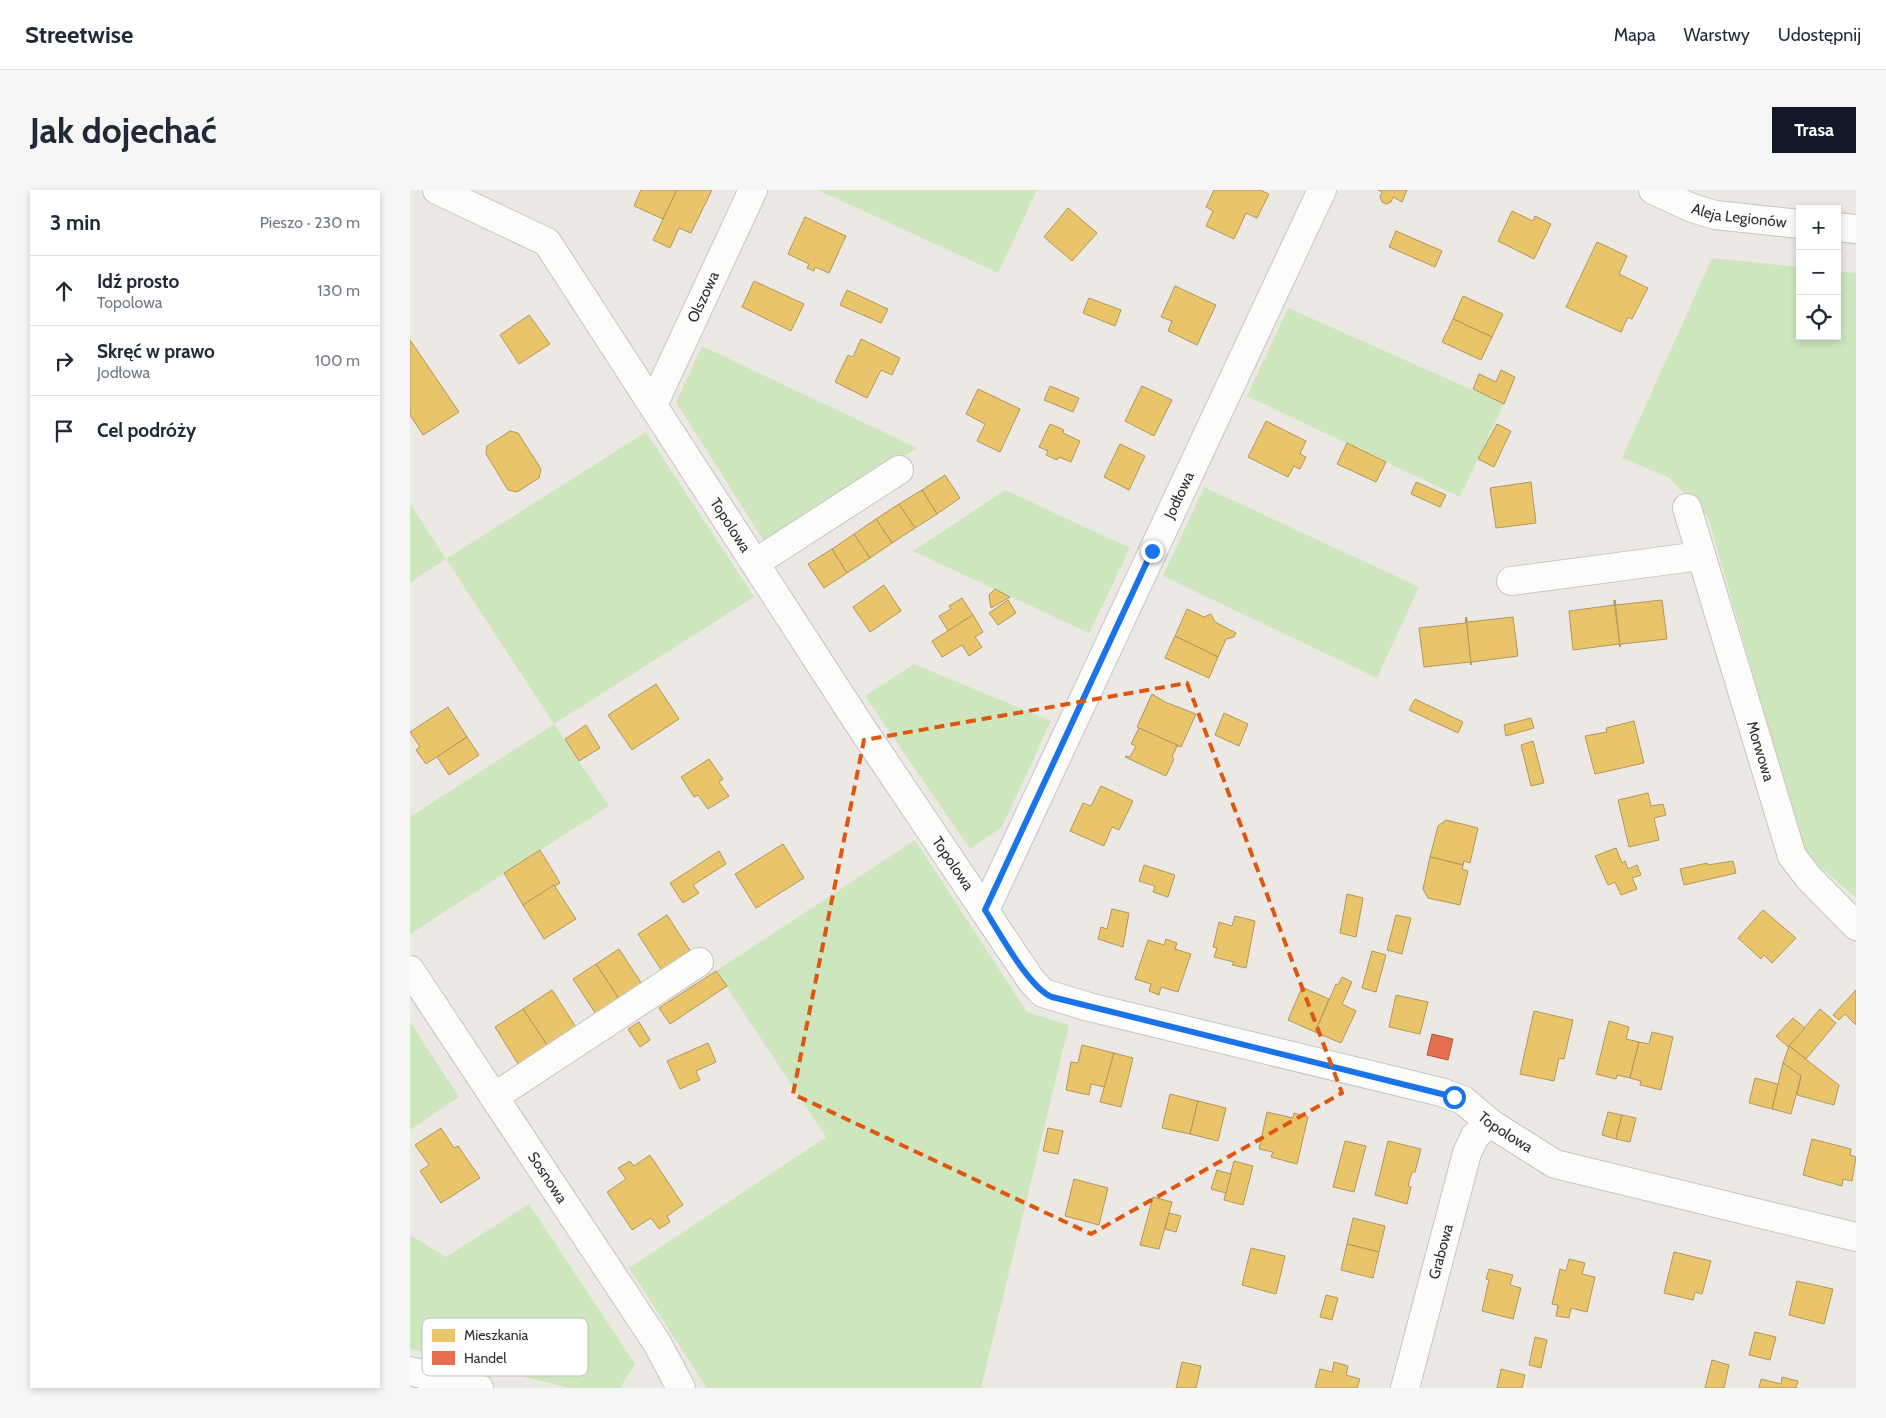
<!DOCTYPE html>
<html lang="pl">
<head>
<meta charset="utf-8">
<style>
	body { margin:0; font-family:Cabin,sans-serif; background:#f6f6f7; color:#1f2937 }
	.controls { position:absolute; right:15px; top:15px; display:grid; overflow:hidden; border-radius:0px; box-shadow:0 2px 8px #0003 }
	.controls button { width:45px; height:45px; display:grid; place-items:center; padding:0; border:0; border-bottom:1px solid #e0e1e3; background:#fff; color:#1f2937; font:25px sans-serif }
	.stop { position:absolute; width:15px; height:15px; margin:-11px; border:4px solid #1a73e8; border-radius:50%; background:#fff }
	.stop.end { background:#1a73e8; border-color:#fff; box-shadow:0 1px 5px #0008 }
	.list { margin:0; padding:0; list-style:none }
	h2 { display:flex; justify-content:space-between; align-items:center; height:65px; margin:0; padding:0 20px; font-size:21px }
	h2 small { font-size:16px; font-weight:400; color:#747a83 }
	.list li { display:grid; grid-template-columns:32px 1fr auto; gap:15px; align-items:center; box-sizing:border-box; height:70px; padding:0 20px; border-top:1px solid #e0e1e3 }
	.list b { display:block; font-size:19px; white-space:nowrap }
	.list p { margin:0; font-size:16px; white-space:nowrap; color:#747a83 }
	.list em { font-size:16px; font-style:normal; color:#747a83 }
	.icon { flex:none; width:28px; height:28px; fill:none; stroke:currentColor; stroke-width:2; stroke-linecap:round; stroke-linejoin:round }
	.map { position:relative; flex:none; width:1446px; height:1198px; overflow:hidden; border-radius:0px }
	header { display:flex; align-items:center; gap:30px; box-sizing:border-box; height:70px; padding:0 25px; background:#fff; border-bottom:1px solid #e0e1e3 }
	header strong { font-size:24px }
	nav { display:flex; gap:28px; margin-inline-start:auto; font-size:18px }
	.intro { display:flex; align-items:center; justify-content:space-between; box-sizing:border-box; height:120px; padding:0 30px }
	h1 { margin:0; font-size:35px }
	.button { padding:12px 22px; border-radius:0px; background:#111827; color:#fff; font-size:18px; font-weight:700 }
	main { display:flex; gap:30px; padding:0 30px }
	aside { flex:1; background:#fff; border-radius:0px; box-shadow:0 2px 8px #0003 }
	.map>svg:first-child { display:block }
	.green { fill:#cee6be }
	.homes { fill:#e9c46a; stroke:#b19758 }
	.shops { fill:#e76f51; stroke:#b05c46 }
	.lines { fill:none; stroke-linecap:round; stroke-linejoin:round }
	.minor-casing { stroke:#c5c4c5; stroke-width:30 }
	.minor { stroke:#fcfcfb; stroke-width:28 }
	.route { stroke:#1a73e8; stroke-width:6 }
	.marked { fill:none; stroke:#df570e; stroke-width:4; stroke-dasharray:10 6; stroke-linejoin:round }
	.labels { text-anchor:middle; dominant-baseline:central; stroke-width:5; stroke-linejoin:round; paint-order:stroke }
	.street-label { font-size:15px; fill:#2e2e2e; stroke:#fff }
	.key { fill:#fff; stroke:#c0c0c0; stroke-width:1 }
	.key-label { font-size:14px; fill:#2e2e2e }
</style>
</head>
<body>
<header>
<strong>Streetwise</strong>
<nav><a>Mapa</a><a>Warstwy</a><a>Udostępnij</a></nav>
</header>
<div class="intro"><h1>Jak dojechać</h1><a class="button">Trasa</a></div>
<main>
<aside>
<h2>3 min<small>Pieszo · 230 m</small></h2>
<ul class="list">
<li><svg class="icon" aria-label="ahead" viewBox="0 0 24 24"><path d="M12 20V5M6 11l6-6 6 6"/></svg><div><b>Idź prosto</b><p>Topolowa</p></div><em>130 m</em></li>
<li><svg class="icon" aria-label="right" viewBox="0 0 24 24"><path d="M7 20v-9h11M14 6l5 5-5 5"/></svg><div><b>Skręć w prawo</b><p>Jodłowa</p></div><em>100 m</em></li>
<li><svg class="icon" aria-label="arrive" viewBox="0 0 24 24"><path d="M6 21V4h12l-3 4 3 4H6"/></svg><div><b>Cel podróży</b></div></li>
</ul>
</aside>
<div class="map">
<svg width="1446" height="1198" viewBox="0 0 1446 1198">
	<rect width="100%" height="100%" fill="#ece8e4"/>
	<g class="green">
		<path d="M408,0H627L588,83Z"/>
		<path d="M1302,68L1390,77V146H1427V81L1446,83V708L1394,663L1298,327L1258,287L1212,268Z"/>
		<path d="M878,118L1094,214L1050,307L837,206Z"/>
		<path d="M292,156L507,258L357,356L266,212Z"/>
		<path d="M236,242L344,407L144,534L199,616L0,744V627L144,534L36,369L0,393V314L36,369Z"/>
		<path d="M794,297L1009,397L967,488L753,386Z"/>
		<path d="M595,300L720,358L679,443L503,361Z"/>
		<path d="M504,474L641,531L592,637L560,659L455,506Z"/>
		<path d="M505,650L617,822L659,835L571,1198H297L219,1078L416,947L306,781Z"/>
		<path d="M0,832L49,907L0,940Z"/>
		<path d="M119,1014L225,1174L210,1198H160L0,1159V1045L36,1067Z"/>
	</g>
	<g class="homes">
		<path d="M231,0H267L253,29L224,16Z"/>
		<path d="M267,0H302L281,43L269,38L260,58L243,50Z"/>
		<path d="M804,0H850L859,4L847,28L836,23L824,49L796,36L803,21L796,17Z"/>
		<path d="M968,0H997L992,12L983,7L981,12L976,14L972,12L970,7L972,2Z"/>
		<path d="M658,18L687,43L662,71L634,47Z"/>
		<path d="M1102,21L1123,31L1125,26L1141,34L1124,69L1088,51Z"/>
		<path d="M395,27L436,46L419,83L405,77L404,81L397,78L399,74L378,64Z"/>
		<path d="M986,41L1032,61L1025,77L979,57Z"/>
		<path d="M1187,52L1217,66L1209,84L1238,98L1222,129L1218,127L1211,142L1156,117Z"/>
		<path d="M344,91L394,114L381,141L332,117Z"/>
		<path d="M765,96L806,115L787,155L758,141L762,131L751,127Z"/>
		<path d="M437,100L478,119L471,133L430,115Z"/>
		<path d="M1053,106L1093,124L1082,147L1043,129Z"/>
		<path d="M679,108L711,120L705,136L673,123Z"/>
		<path d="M119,125L140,154L109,174L90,145Z"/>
		<path d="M1043,129L1082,147L1071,170L1032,152Z"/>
		<path d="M451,149L490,168L482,185L471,180L457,208L425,192L438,165L443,167Z"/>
		<path d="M0,150L49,222L13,245L0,225Z"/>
		<path d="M1091,180L1105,187L1094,214L1063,199L1069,184L1086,192Z"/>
		<path d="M640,196L669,208L663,222L634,210Z"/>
		<path d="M732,196L762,210L744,246L715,231Z"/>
		<path d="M568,199L610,219L590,262L567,251L575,234L556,224Z"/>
		<path d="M856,231L896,251L890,264L896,267L890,279L884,276L878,287L838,267Z"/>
		<path d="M640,234L654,240L653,243L670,251L661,272L649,267L647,270L636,265L638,261L629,257Z"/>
		<path d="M1087,234L1101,241L1084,277L1068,269Z"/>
		<path d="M100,241L108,243L131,279L129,288L107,302L98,300L76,264L77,256Z"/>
		<path d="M937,253L976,272L966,292L927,274Z"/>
		<path d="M710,254L735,266L719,300L694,287Z"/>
		<path d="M535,285L550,308L527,324L512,300Z"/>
		<path d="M1006,292L1036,305L1030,317L1001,304Z"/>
		<path d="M1121,292L1126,333L1086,338L1080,298Z"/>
		<path d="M512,300L527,324L505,338L489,314Z"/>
		<path d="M489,314L505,338L482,353L466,329Z"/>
		<path d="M466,329L482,353L460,368L444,344Z"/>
		<path d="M444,344L460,368L437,383L422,359Z"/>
		<path d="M422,359L437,383L414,398L398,374Z"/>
		<path d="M474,395L491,421L460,442L443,417Z"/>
		<path d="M585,399L600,407L581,418L579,405Z"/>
		<path d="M552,408L563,425L538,441L529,426L541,419L539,416Z"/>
		<path d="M598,410L606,423L588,435L579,423Z"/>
		<path d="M1204,410L1210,457L1209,454L1163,460L1159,421L1204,415Z"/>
		<path d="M1205,410L1206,415L1252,410L1257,449L1211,454L1210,457Z"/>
		<path d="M777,419L794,427L801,424L805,432L826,443L824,447L816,449L808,467L765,446Z"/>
		<path d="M563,425L573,442L565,447L572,457L559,466L552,455L532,467L522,451Z"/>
		<path d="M1056,427L1058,432L1103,427L1108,466L1062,472L1061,475Z"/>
		<path d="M1056,427L1061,475L1060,472L1014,477L1009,438L1055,433Z"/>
		<path d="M765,446L808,467L799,488L755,468Z"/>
		<path d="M246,494L269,529L222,560L198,525Z"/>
		<path d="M742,504L755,512L786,524L771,557L727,537Z"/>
		<path d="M1005,509L1053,532L1048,543L999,520Z"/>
		<path d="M38,517L57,547L16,574L6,560L10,557L0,542Z"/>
		<path d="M814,523L838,534L829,556L805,545Z"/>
		<path d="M1121,528L1124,538L1096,546L1094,535Z"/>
		<path d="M1224,531L1234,573L1185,584L1175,546L1197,542L1196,538Z"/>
		<path d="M176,535L190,558L169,571L155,549Z"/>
		<path d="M729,538L769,556H767L762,567L764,569L756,586L715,567L716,566L720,567L726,556L721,554Z"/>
		<path d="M57,547L69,565L39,585L27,567Z"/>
		<path d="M1123,551L1134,593L1121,596L1111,555Z"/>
		<path d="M299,569L313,589L309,592L319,606L298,619L288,605L284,607L271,587Z"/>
		<path d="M691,596L723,611L709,640L702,637L694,656L660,641L673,613L681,616Z"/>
		<path d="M1238,603L1241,616L1253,614L1256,625L1244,628L1249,650L1219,657L1208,610Z"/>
		<path d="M1036,630L1068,638L1060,673L1054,671L1053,675L1020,667L1028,636Z"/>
		<path d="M373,654L394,688L346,718L325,684Z"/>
		<path d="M1206,658L1212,673L1215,671L1218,679L1227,675L1231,685L1222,688L1227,699L1211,705L1205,692L1198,695L1185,666Z"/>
		<path d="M130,660L150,693L113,715L94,683Z"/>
		<path d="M309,661L316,674L283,695L289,703L273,713L260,693Z"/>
		<path d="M1020,667L1053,675L1052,679L1058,681L1050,715L1018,708L1013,699Z"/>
		<path d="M1323,671L1326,683L1274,695L1270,679L1297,673L1298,675Z"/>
		<path d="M734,675L765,685L758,707L743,702L745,696L729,691Z"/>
		<path d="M144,695L166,729L134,749L113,715Z"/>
		<path d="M937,704L953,708L946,747L930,743Z"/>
		<path d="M702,719L719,723L713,757L688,749L691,737L697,739Z"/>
		<path d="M1353,720L1386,748L1362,773L1354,765L1351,769L1328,748Z"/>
		<path d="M257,725L281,762L252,781L228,744Z"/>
		<path d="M986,725L1001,728L992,764L977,760Z"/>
		<path d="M825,726L845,731L836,778L822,775L824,772L804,767L807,758L803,757L809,732L822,736Z"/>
		<path d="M756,749L767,753L765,759L781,764L768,802L751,797L749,805L739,801L741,794L725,789L738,750L754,755Z"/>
		<path d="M209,759L232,794L209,809L186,774Z"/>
		<path d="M962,761L976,765L966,802L952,798Z"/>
		<path d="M186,774L209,809L186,824L163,789Z"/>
		<path d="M306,781L317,796L260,834L249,818Z"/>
		<path d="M932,787L942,792L932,814L946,821L931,853L905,842L926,794L928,795Z"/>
		<path d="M892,797L919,809L905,842L878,830Z"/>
		<path d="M142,800L166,837L137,855L113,819Z"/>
		<path d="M1446,800V835L1435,824L1429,830L1423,825Z"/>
		<path d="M986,805L1018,812L1010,844L979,837Z"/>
		<path d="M113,819L137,855L108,874L85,837Z"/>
		<path d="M1410,819L1426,833L1396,869L1379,856Z"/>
		<path d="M1124,821L1163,830L1154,869L1149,868L1144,891L1110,884Z"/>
		<path d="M1383,828L1395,838L1378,857L1366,846Z"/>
		<path d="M1199,831L1219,837L1216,849L1229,852L1220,888L1207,885L1206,889L1186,884Z"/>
		<path d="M229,832L240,850L230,857L218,839Z"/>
		<path d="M1242,842L1263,847L1251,900L1230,895L1231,891L1220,888L1229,852L1239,854Z"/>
		<path d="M298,853L306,872L286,881L290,890L270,899L257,871Z"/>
		<path d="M672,855L704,863L695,897L681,894L679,905L656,900L661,872L668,873Z"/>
		<path d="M1379,856L1429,895L1424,915L1387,905L1391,886L1373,873Z"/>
		<path d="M704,863L723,868L711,917L690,912Z"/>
		<path d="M1373,873L1391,886L1381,924L1362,919Z"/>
		<path d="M1345,888L1368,894L1362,919L1339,913Z"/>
		<path d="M760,904L788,911L780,944L752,938Z"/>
		<path d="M788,911L816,918L808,951L780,944Z"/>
		<path d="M857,922L883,928L884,923L898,927L887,974L861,967L863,962L849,959Z"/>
		<path d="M1198,922L1212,925L1206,949L1192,945Z"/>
		<path d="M1212,925L1226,928L1220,952L1206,949Z"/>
		<path d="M31,938L44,958L48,956L70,988L31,1013L10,981L19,975L5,955Z"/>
		<path d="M638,938L653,941L648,964L633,961Z"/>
		<path d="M1402,949L1441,959L1440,965L1446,967L1442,991L1433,989L1432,996L1393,985Z"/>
		<path d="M935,951L956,956L944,1002L923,997Z"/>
		<path d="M978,951L1011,959L1005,982H1002L998,996L1001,997L997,1014L965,1005Z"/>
		<path d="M240,965L273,1015L257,1026L260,1032L249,1039L241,1028L222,1040L197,1002L216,989L208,978L220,971L224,976Z"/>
		<path d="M824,971L843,976L833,1015L814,1010Z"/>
		<path d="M807,980L821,984L816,1003L801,999Z"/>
		<path d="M664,989L698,998L689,1035L655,1026Z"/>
		<path d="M743,1007L762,1012L749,1059L730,1055Z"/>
		<path d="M759,1023L771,1026L766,1042L755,1039Z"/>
		<path d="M943,1028L975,1036L969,1062L937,1054Z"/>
		<path d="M937,1054L969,1062L963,1088L931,1080Z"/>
		<path d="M841,1058L875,1066L866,1104L832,1095Z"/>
		<path d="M1264,1062L1301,1071L1292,1104L1285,1102L1283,1110L1254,1103Z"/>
		<path d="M1159,1069L1175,1073L1172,1084L1185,1087L1177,1122L1161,1118L1159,1128L1146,1126L1148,1115L1142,1114L1150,1079L1156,1081Z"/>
		<path d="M1079,1079L1103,1085L1100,1095L1111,1098L1103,1129L1072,1121L1079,1090L1076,1089Z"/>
		<path d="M1387,1091L1423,1099L1414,1134L1379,1125Z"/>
		<path d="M916,1105L928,1108L922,1130L910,1127Z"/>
		<path d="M1345,1142L1366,1147L1360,1170L1339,1165Z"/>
		<path d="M1125,1147L1137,1150L1131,1178L1119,1175Z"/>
		<path d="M1302,1170L1319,1175L1314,1198H1295Z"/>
		<path d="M772,1172L791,1176L786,1198H766Z"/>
		<path d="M924,1172L938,1176L936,1185L950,1189L947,1198H905L910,1179L922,1182Z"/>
		<path d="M1091,1179L1115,1185L1112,1198H1087Z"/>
		<path d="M1372,1187L1388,1191L1386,1198H1349L1351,1189L1371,1194Z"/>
	</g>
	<path class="shops" d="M1022,844L1043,849L1038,870L1017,865Z"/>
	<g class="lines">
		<defs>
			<g id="minor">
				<path id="s1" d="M27,0L137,52L449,534L621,790L633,803L679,817L1031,902L1053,910L1080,933L1145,974L1446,1047"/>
				<path id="s2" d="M1243,0L1282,18L1305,25L1390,34"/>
				<path d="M1427,37L1446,39"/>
				<path id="s3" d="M243,215L343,0"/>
				<path id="s4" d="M1277,318L1382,666L1399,688L1446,736"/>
				<path d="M345,373L489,280"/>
				<path d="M1101,391L1290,366"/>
				<path id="s5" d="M575,720L912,0"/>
				<path id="s6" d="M0,780L247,1153L271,1198"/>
				<path d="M84,907L289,772"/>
				<path d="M0,1181L69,1198"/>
				<path id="s7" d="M995,1198L1057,963L1065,946L1080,933"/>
			</g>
		</defs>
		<use href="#minor" class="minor-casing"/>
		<use href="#minor" class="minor"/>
	</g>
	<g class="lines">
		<path class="route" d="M742,361L575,720C589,742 619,798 642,807L1044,907"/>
	</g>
	<path class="marked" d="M777,493L932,903L681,1044L383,904L454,550Z"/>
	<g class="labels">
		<g class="street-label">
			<text stroke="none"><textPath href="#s2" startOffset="91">Aleja Legionów</textPath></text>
			<text stroke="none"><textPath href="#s3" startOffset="119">Olszowa</textPath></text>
			<text stroke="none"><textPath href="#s5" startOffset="458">Jodłowa</textPath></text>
			<text stroke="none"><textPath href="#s1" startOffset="459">Topolowa</textPath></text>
			<text stroke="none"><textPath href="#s4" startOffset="254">Morwowa</textPath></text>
			<text stroke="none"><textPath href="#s1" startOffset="864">Topolowa</textPath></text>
			<text stroke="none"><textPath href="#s1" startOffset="1509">Topolowa</textPath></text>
			<text stroke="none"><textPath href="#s6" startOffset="249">Sosnowa</textPath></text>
			<text stroke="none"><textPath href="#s7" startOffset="141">Grabowa</textPath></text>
		</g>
	</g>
	<rect x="12" y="1128" width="166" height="58" rx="8" class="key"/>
	<rect x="22" y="1139" width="23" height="13" fill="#e9c46a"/>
	<rect x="22" y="1161" width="23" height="14" fill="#e76f51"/>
	<g class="key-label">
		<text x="54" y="1150">Mieszkania</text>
		<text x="54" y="1173">Handel</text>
	</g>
</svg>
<div class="controls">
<button>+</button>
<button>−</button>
<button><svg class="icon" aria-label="locate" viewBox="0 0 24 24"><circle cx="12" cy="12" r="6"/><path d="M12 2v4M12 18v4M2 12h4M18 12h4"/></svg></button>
</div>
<div class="stop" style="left:1044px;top:907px"></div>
<div class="stop end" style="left:742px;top:361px"></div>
</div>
</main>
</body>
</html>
